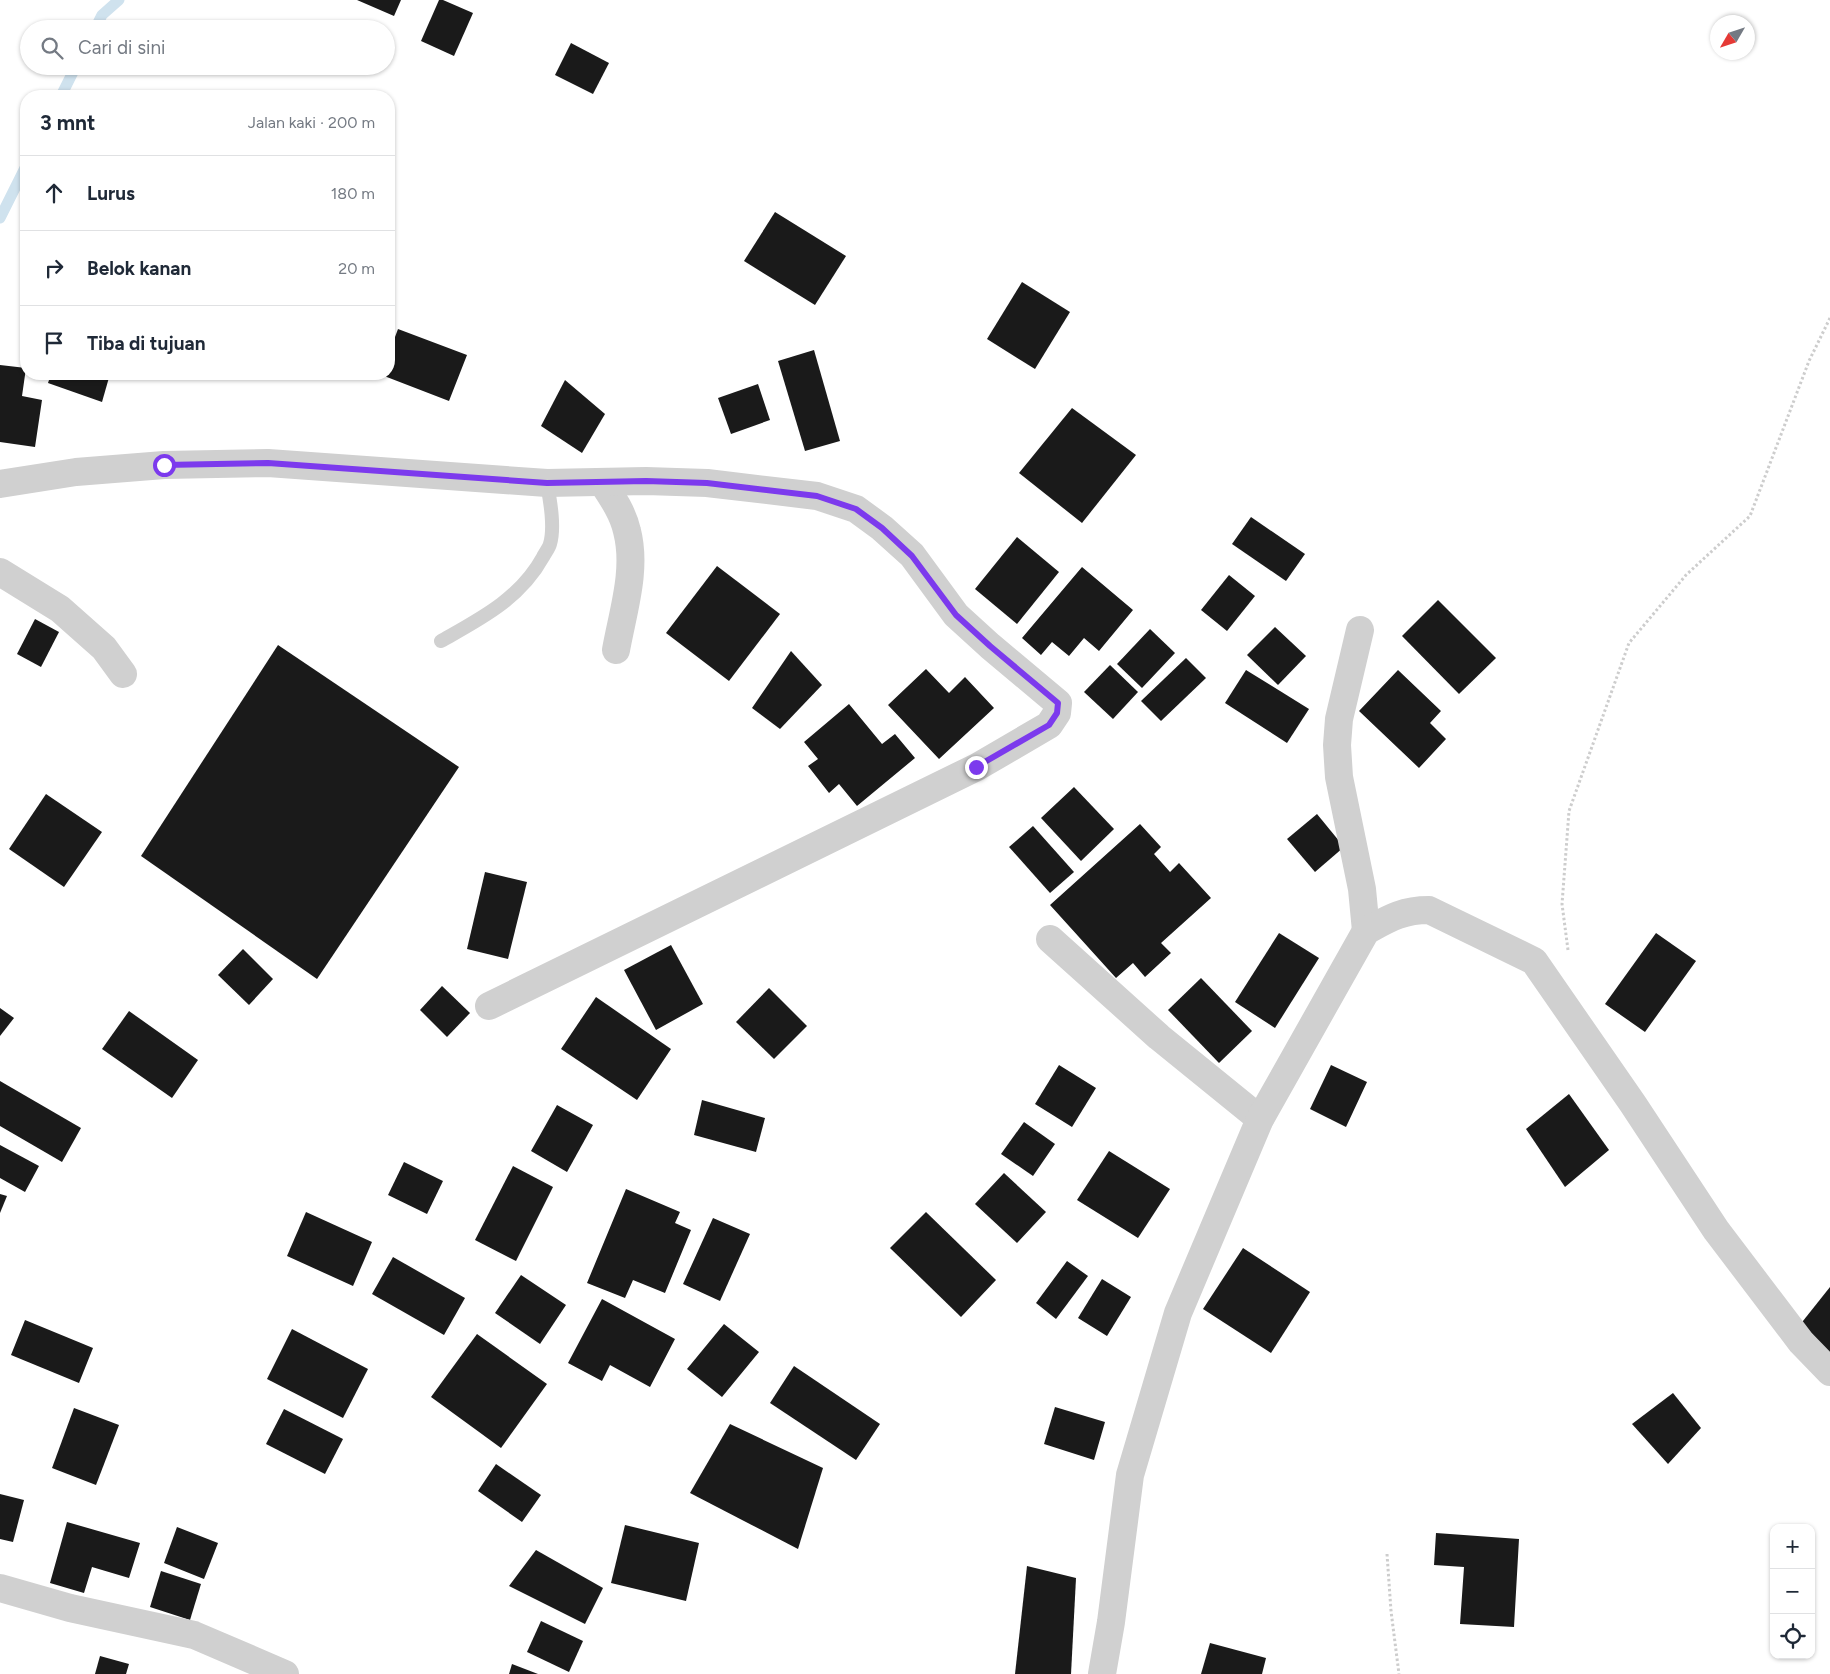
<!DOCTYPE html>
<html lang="id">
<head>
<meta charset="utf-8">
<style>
	body { margin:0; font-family:Figtree,sans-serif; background:#f6f6f7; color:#1f2937 }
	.controls { position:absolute; right:15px; bottom:15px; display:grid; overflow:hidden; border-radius:10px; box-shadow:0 1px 4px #0004 }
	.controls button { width:45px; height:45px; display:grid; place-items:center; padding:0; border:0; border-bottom:1px solid #e0e1e3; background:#fff; color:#1f2937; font:25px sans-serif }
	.compass { position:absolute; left:1710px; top:15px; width:45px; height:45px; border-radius:50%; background:#fff; box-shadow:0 1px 4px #0004; rotate:231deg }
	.stop { position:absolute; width:15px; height:15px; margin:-11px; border:4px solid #7c3aed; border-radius:50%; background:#fff }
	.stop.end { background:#7c3aed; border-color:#fff; box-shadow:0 1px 5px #0008 }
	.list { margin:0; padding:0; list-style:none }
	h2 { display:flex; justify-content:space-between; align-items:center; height:65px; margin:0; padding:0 20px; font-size:21px }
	h2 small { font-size:16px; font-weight:400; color:#747a83 }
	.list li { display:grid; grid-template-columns:32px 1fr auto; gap:15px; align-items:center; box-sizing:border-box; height:75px; padding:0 20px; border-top:1px solid #e0e1e3 }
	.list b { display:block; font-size:19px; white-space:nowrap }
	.list em { font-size:16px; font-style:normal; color:#747a83 }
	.icon { flex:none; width:28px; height:28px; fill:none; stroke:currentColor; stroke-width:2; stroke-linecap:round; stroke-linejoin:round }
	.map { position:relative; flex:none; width:1830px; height:1674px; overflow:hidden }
	.search { position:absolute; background:#fff; box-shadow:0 1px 4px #0004; left:20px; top:20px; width:375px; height:55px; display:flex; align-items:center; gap:12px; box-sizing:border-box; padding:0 18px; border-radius:28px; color:#747a83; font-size:19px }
	.panel { position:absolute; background:#fff; box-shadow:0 1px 4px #0004; left:20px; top:90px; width:375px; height:290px; border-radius:20px }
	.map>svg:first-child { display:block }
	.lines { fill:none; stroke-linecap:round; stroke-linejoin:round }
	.stream { stroke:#cfe2ee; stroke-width:11 }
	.building { fill:#1a1a1a }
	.path { stroke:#cdcdcd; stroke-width:3; stroke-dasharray:2.5 2.5; stroke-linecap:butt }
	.service { stroke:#d0d0d0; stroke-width:14 }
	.minor { stroke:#d0d0d0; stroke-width:28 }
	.route { stroke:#7c3aed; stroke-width:6 }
</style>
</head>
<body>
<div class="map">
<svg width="1830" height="1674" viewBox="0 0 1830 1674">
	<rect width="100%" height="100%" fill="#fff"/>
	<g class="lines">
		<g class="stream">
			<path d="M95,29L102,15L119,0"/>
			<path d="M61,96L76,66"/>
			<path d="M0,218L26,166"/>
		</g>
	</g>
	<g class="building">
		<path d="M357,0H401L394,16Z"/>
		<path d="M439,0H443L473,13L454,56L421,41Z"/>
		<path d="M571,43L609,63L593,94L555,75Z"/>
		<path d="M775,212L846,256L815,305L744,261Z"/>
		<path d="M1022,282L1070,312L1035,369L987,339Z"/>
		<path d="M398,329L467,355L449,401L379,374H389V353Z"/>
		<path d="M814,350L840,441L805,451L778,361Z"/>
		<path d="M0,365L26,368L22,396L42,400L35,447L0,442Z"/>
		<path d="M51,374H110L102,402L48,383Z"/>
		<path d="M565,380L605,414L582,453L541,426Z"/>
		<path d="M758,384L770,420L731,434L718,398Z"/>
		<path d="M1072,408L1136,455L1082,523L1019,473Z"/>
		<path d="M1251,517L1305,554L1286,581L1232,544Z"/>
		<path d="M1017,537L1059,572L1017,624L975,589Z"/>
		<path d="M717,566L780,614L729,681L666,633Z"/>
		<path d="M1082,567L1133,610L1099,651L1084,638L1069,656L1052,642L1041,655L1022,638Z"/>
		<path d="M1229,575L1255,596L1227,631L1201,610Z"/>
		<path d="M1438,600L1496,658L1459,694L1402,636Z"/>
		<path d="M35,619L59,632L41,667L17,654Z"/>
		<path d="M1275,627L1306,656L1278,685L1247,655Z"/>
		<path d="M1150,629L1175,653L1142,688L1117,664Z"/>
		<path d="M278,645L459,767L317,979L141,856Z"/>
		<path d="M791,651L822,685L780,729L752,708Z"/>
		<path d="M1186,658L1206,678L1161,721L1141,701Z"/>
		<path d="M1110,665L1138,692L1113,719L1084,692Z"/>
		<path d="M926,669L949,693L965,677L994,708L939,759L888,705Z"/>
		<path d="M1246,670L1309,709L1287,743L1225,703Z"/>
		<path d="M1398,670L1441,711L1430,723L1446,739L1419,768L1359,711Z"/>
		<path d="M849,704L882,744L895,734L915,758L857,806L839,784L829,793L808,766L818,759L804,742Z"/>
		<path d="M1074,787L1114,829L1081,861L1041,818Z"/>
		<path d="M46,794L102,832L64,887L9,849Z"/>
		<path d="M1317,814L1344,847L1315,872L1287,839Z"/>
		<path d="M1140,824L1161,847L1154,854L1170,872L1179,863L1211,898L1161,943L1171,953L1145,977L1133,963L1116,978L1050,905Z"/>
		<path d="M1033,826L1074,872L1050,893L1009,847Z"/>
		<path d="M485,872L527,882L508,959L467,949Z"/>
		<path d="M1279,933L1319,958L1275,1028L1235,1002Z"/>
		<path d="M1656,933L1696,961L1645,1032L1605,1004Z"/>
		<path d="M671,945L703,1004L656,1030L624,970Z"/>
		<path d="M243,949L273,979L249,1005L218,975Z"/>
		<path d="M1201,978L1252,1031L1219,1063L1168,1010Z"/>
		<path d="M442,986L470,1013L447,1037L420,1010Z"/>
		<path d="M769,988L807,1026L774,1059L736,1022Z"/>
		<path d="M596,997L671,1049L637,1100L561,1049Z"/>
		<path d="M0,1008L14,1018L0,1036Z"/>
		<path d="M129,1011L198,1060L172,1098L102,1049Z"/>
		<path d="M1059,1065L1096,1088L1072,1127L1035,1104Z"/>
		<path d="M1331,1065L1367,1082L1346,1127L1310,1109Z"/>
		<path d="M0,1081L81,1128L62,1162L0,1126Z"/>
		<path d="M1569,1094L1609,1150L1565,1187L1526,1129Z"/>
		<path d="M702,1100L765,1118L756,1152L694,1135Z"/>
		<path d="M557,1105L593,1125L567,1172L531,1151Z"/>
		<path d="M1024,1122L1055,1144L1033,1176L1001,1154Z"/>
		<path d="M0,1145L39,1166L25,1192L0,1178Z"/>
		<path d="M1109,1151L1170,1189L1138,1238L1077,1200Z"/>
		<path d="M404,1162L443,1181L427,1214L388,1195Z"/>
		<path d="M513,1166L553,1187L516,1261L475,1240Z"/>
		<path d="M1004,1173L1046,1212L1017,1243L975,1204Z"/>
		<path d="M626,1189L680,1212L675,1223L691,1230L665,1293L633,1280L625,1298L587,1283Z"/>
		<path d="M0,1194L7,1196L0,1213Z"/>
		<path d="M306,1212L372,1242L353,1286L287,1256Z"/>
		<path d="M926,1212L996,1280L961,1317L890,1248Z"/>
		<path d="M713,1218L750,1234L720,1301L683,1284Z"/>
		<path d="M1243,1248L1310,1292L1271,1353L1203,1309Z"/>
		<path d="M393,1257L465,1298L444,1335L372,1294Z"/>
		<path d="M1067,1261L1088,1276L1056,1319L1036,1303Z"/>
		<path d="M521,1275L566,1305L540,1344L495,1313Z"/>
		<path d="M1102,1279L1131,1297L1107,1336L1078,1318Z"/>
		<path d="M1830,1287V1354L1795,1331Z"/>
		<path d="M602,1299L675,1339L650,1387L610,1365L602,1381L568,1363Z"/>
		<path d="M25,1320L93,1348L79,1383L11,1355Z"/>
		<path d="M724,1324L759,1352L722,1397L687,1369Z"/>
		<path d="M292,1329L368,1369L343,1418L267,1379Z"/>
		<path d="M477,1334L547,1384L501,1448L431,1397Z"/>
		<path d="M794,1366L880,1424L856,1460L770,1403Z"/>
		<path d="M1673,1393L1701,1428L1668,1464L1632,1424Z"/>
		<path d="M1055,1407L1105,1422L1094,1460L1044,1444Z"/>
		<path d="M74,1408L119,1425L96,1485L52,1468Z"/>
		<path d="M284,1409L343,1439L325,1474L266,1444Z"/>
		<path d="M730,1424L823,1468L798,1549L690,1493Z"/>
		<path d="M496,1464L541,1495L522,1522L478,1491Z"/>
		<path d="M0,1494L24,1500L13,1542L0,1539Z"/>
		<path d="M67,1522L140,1543L129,1578L92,1567L84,1593L50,1583Z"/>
		<path d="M625,1525L699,1543L686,1601L611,1583Z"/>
		<path d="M177,1527L218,1543L204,1579L164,1563Z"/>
		<path d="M1436,1533L1519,1539L1514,1627L1460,1624L1464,1567L1434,1565Z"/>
		<path d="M536,1550L603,1588L585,1624L509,1586Z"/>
		<path d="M1027,1566L1076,1578L1071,1674H1015Z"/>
		<path d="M161,1571L201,1584L190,1620L150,1607Z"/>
		<path d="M541,1621L583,1641L569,1672L527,1652Z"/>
		<path d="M1210,1643L1266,1658L1262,1674H1201Z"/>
		<path d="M100,1656L129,1664L126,1674H95Z"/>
		<path d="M512,1664L538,1674H509Z"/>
	</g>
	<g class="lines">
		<g class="path">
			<path d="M1568,950L1562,904L1569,811L1629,643L1686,575L1750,516L1809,361L1830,318"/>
			<path d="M1387,1554L1391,1611L1399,1674"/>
		</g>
		<path class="service" d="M441,641C480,619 520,599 543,557C545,553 549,548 550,544C555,527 550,500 547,483"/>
		<g class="minor">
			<path d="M602,482C612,497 623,513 627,531C637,570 623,611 616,650"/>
			<path d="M0,484L76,472L164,465L268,463L547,483L646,481L707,483L817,496L856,509L882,528L912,555L956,615L990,646L1058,703L1057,713L1049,725L977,767L489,1006"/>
			<path d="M0,572L60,609L104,648L123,674"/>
			<path d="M1360,630L1339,719L1337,745L1339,777L1362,889L1366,931"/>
			<path d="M1050,939L1159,1037L1260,1119"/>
			<path d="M0,1588L70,1608L194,1635L285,1674"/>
			<path d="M1102,1674L1111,1622L1130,1475L1178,1313L1260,1119L1366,931C1388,919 1402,910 1429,910L1534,961L1633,1104L1716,1230L1801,1342L1830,1372"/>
		</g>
	</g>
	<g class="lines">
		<path class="route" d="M164,465L268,463L547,483L646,481L707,483L817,496L856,509L882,528L912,556L956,615L990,646L1058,703L1057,713L1049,725L976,767"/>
	</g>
</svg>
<div class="controls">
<button>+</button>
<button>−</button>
<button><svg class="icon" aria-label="locate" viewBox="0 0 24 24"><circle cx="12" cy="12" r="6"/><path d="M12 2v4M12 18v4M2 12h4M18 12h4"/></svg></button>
</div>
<svg class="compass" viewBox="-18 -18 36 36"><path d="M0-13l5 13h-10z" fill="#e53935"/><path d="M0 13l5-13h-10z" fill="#747a83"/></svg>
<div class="stop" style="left:164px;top:465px"></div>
<div class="stop end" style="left:976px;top:767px"></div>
<div class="search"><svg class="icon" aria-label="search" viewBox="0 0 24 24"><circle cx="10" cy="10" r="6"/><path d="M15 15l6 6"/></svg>Cari di sini</div>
<section class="panel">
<h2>3 mnt<small>Jalan kaki · 200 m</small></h2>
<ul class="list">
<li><svg class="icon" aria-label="ahead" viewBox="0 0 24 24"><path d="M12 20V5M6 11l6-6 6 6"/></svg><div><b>Lurus</b></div><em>180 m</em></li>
<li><svg class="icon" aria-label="right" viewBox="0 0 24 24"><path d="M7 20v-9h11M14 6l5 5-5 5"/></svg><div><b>Belok kanan</b></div><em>20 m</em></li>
<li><svg class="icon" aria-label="arrive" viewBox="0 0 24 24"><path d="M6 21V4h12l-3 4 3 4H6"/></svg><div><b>Tiba di tujuan</b></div></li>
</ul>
</section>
</div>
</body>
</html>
